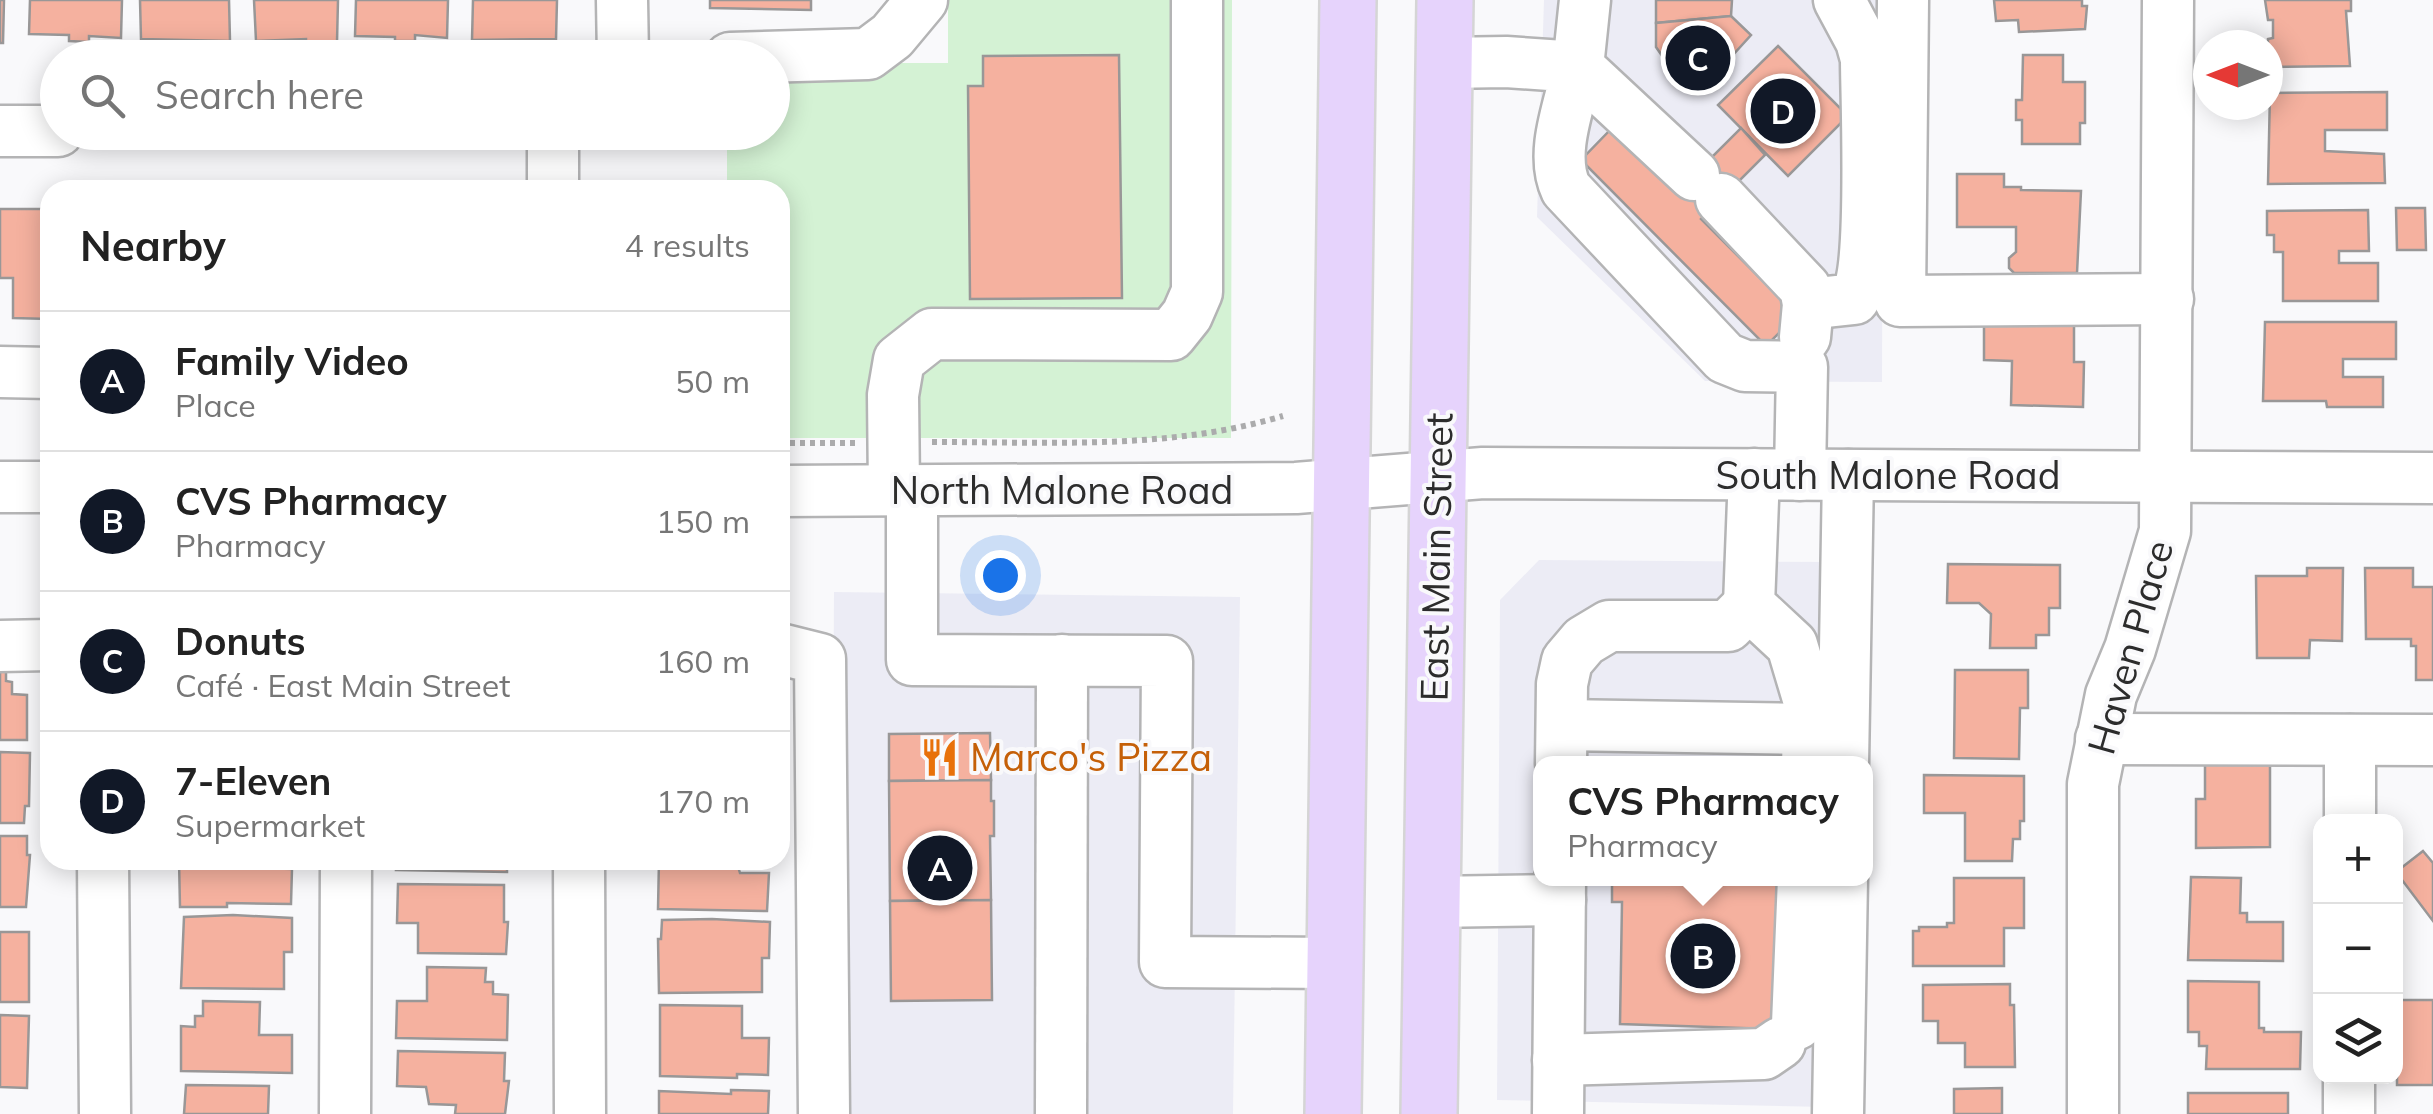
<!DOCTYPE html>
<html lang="en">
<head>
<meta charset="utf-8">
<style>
	body { margin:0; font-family:Mulish,sans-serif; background:#f6f6f6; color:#222 }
	.controls { position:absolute; right:30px; bottom:30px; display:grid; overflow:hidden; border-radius:20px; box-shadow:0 5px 25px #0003 }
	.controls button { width:90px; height:90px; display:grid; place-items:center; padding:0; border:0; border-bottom:2px solid #e0e0e0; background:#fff; color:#222; font:50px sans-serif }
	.compass { position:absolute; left:2193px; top:30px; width:90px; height:90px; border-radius:50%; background:#fff; box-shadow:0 5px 25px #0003; rotate:270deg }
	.you { position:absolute; left:1000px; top:575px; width:35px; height:35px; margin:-25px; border:8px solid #fff; border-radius:50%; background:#1a73e8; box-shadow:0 0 0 15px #1a73e833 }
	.badge { display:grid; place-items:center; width:65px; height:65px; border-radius:50%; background:#111827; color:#fff; font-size:32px; font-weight:700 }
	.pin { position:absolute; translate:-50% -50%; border:5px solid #fff; box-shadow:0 2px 10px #0006 }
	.popup { position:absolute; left:1533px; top:756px; width:340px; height:130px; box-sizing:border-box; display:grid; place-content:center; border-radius:20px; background:#fff; filter:drop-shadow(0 2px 8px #0005); font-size:32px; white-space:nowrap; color:#767676 }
	.popup b { font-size:38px; color:#222 }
	.popup::after { content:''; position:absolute; left:50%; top:100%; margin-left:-20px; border:20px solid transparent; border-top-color:#fff }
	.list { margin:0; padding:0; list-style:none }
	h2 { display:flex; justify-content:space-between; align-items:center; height:130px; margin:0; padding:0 40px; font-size:42px }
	h2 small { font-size:32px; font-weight:400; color:#767676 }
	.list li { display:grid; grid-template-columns:65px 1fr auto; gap:30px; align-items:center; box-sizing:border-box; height:140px; padding:0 40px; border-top:2px solid #e0e0e0 }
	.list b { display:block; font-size:38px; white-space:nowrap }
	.list p { margin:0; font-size:32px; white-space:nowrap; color:#767676 }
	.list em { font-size:32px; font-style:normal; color:#767676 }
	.icon { flex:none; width:55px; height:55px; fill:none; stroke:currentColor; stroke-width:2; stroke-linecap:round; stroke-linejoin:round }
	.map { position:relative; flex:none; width:2433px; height:1114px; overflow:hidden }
	.search { position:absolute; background:#fff; box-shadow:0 5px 25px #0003; left:40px; top:40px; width:750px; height:110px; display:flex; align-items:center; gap:25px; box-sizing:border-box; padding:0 35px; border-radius:55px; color:#767676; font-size:38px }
	.panel { position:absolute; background:#fff; box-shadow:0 5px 25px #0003; left:40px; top:180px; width:750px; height:690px; border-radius:30px }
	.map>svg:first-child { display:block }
	.built { fill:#ececf5 }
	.green { fill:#d4f2d4 }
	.building { fill:#f5b19f; stroke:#999797; stroke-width:2.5 }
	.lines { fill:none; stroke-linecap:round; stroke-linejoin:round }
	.minor-casing { stroke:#b4b4b5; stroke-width:55 }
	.major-casing { stroke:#d5d5d5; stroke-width:60 }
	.path { stroke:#ababac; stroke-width:6; stroke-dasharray:5 5; stroke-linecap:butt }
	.minor { stroke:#fff; stroke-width:50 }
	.major { stroke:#e6d3fc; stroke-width:55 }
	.labels { text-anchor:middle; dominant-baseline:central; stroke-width:8; stroke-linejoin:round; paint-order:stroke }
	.street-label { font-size:38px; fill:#2c2c2c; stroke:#f9f9fb }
	.food-label { font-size:38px; fill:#c56008; stroke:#f9f9fb; text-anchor:start }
</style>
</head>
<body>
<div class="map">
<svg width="2433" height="1114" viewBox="0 0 2433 1114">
	<rect width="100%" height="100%" fill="#f9f9fb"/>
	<g class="built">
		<path d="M1544,0H1883L1882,382L1705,381L1537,217Z"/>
		<path d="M1539,560L1833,562L1831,763L1540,764V878L1829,879L1826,1107L1497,1100L1500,600Z"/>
		<path d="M834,592L1240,597L1233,1114H831Z"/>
	</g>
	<path class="green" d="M948,0H1232L1231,438H780V190H727V133L772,132L773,63H948Z"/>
	<g class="building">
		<path d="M0,0H4L3,43H0Z"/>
		<path d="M30,0H122L121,38L89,36V42L69,41V35L29,34Z"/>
		<path d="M140,0H229L230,41L141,39Z"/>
		<path d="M254,0H338L337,42L306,41V39L256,41Z"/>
		<path d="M356,0H448L447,38L415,35V41H395V37L355,36Z"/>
		<path d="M473,0H557L556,39L472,40Z"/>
		<path d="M710,0H811V10L710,8Z"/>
		<path d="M1656,0H1732L1731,16L1656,23Z"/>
		<path d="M1994,0H2082V6H2087L2085,29L2019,32L2018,20L1996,21Z"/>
		<path d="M2265,0H2351V11H2346L2350,66L2268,67V39L2273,38V20H2268Z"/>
		<path d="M1731,16L1751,35L1732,56L1700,24L1665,60L1656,47V23Z"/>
		<path d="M1700,24L1732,56L1697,92L1665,60Z"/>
		<path d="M1778,46L1848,116L1788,176L1718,105Z"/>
		<path d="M1119,55L1122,298L970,299L968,86H983V56Z"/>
		<path d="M2023,55H2063V82H2085V123H2080V144H2022V120H2016V100H2022Z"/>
		<path d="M2387,92V130H2325V151L2384,154L2385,183L2268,184L2270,93Z"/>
		<path d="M1612,128L1676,193L1741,128L1765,155L1701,219L1797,315L1766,346L1581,160Z"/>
		<path d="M1957,174H2004V187H2021V190L2081,191L2077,273H2014L2009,268V258L2016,252V227H1957Z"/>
		<path d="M2396,208H2425L2426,250H2397Z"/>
		<path d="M0,209H43V280H50V319L13,318V278H0Z"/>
		<path d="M2368,210L2369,251H2339V263H2378V301H2283V252H2274V235H2267V211Z"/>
		<path d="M1984,322L2074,323V362H2084L2083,407L2011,405L2012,361L1984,360Z"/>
		<path d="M2265,322H2396V359H2343V377H2383V407H2327L2326,401H2263Z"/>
		<path d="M1948,564L2060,565V608H2049V635H2036V648H1990L1991,614L1979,603H1947Z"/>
		<path d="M2307,568H2343L2342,641L2310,640L2309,658H2257L2256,576H2307Z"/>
		<path d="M2365,568H2413V587H2433V680H2416V646H2411V639H2366Z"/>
		<path d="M0,668L6,669V681L12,682V694L27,695V740H0Z"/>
		<path d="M1955,670H2028V708H2020L2019,759L1954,758Z"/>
		<path d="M990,733L991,780L889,781V734Z"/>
		<path d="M0,752L30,753L29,806H25L24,823H0Z"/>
		<path d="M2270,761V847L2196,848V799H2205V762Z"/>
		<path d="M1924,775L2024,776V821H2020V839H2013L2012,861H1965V813H1924Z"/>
		<path d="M991,780V801H994V836H990L991,900L890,901L889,781Z"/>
		<path d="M0,836H27V855H30L26,907H0Z"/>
		<path d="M2423,851L2433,863V921L2396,872Z"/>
		<path d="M179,860H258L263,861V868L292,869L291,904L227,903V907H180Z"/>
		<path d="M397,860H507V872L396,870Z"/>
		<path d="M659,860H736L740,873H769L767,911L658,909Z"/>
		<path d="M2191,877L2241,878L2240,913H2247V922H2283V961L2188,960Z"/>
		<path d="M1612,878H1785L1804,1030L1620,1024L1622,902H1612Z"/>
		<path d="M1954,878H2024V928H2004V966H1913V931H1919V927H1947V923H1954Z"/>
		<path d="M398,884L504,885V922H508L506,954L418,953V923H397Z"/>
		<path d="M991,900L992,1000L891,1001L890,901Z"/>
		<path d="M233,915L292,918V952H284V989L181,988L184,917Z"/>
		<path d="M712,919L770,922L769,958H762V992L659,993L658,939H661L662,920Z"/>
		<rect x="0" y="932" width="29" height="70"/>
		<path d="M427,967L486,968L485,982H493V994L508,995L507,1040L396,1038L397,1001H427Z"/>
		<path d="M2188,981L2259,982V1028H2264V1032H2301L2300,1069H2206L2207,1046H2199V1032H2188Z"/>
		<path d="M2010,984V1005H2014L2015,1067H1965V1043H1938V1021H1923V985Z"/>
		<rect x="2397" y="1000" width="36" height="85"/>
		<path d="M203,1001L260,1002L259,1035H292V1073L181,1071V1026L195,1027V1016H203Z"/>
		<path d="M660,1005L742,1006V1038H769L768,1075L737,1074V1078L660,1076Z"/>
		<path d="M0,1015L29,1016L27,1088L0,1087Z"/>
		<path d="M398,1051L505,1053L504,1081H509L505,1114H455L456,1105L429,1104L426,1087L397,1086Z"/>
		<path d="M186,1085L269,1086L268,1114H184Z"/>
		<path d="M2002,1088V1114H1954V1089Z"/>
		<path d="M731,1090L769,1091L768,1114H659V1091L731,1094Z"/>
		<rect x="2188" y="1093" width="100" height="21"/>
	</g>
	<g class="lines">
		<defs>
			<g id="minor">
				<path d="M622,0L623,58"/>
				<path d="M1585,0L1578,67L1694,175"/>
				<path d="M1903,0L1900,301L2168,299"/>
				<path d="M730,58L868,54L892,36L922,0"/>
				<path d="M1444,63L1506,62L1578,67C1570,104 1549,153 1566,189L1725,358L1745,366L1802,367L1800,475"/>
				<path d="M0,131H58"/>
				<path d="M553,132V190"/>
				<path d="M1721,199L1805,288L1808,304L1805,337"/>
				<path d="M1808,304L1854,299C1874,271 1866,103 1866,59L1861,41L1839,0"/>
				<path d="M0,372L50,373"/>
				<path d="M1754,474L1749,605L1792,645L1809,702L1807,764"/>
				<path d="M0,487H50"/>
				<path d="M780,491L1296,488L1483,473L2433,478"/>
				<path d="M894,491L893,395L899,360L932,334L1171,335L1187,315L1197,292V0"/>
				<path d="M912,491V660L1167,661L1165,962L1335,963"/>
				<path d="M0,646L50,645"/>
				<path d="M780,649L820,659L824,1114"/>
				<path d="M1562,725L1808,729"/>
				<path d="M2101,739L2433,740"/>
				<path d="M1561,764L1562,684L1567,661L1584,641L1609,626H1728L1749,605"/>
				<path d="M1843,764L1848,475"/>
				<path d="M2350,822V740"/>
				<path d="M103,860L105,1114"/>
				<path d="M579,860L580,1114"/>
				<path d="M1431,902L1560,900"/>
				<path d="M1797,1024L1803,878"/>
				<path d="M1558,1060L1764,1054L1780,1043"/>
				<path d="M345,1114L346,860"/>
				<path d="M1061,1114L1062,660"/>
				<path d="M1558,1114L1560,878"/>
				<path d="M1838,1114L1842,878"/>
				<path d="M2093,1114V784L2111,695L2130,649L2165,531L2168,0"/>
				<path d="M2349,1114V1076"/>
			</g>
			<g id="major">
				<path d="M1333,1114L1348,0"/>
				<path d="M1429,1114L1445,0"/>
			</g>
		</defs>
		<use href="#minor" class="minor-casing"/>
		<use href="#major" class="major-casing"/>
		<g class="path">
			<path d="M932,442C1050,442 1169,450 1283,416"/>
			<path d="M780,443H855"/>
		</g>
		<use href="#minor" class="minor"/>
		<use href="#major" class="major"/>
	</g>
	<defs>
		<symbol id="restaurant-bare" viewBox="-9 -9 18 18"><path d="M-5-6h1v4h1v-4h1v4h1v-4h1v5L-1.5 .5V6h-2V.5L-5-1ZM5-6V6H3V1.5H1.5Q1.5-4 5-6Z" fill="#e8710a" stroke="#f9f9fb" stroke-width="2.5" paint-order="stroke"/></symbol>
	</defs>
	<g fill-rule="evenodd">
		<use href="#restaurant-bare" x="912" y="730" width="55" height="55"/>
	</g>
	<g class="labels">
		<g class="street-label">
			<text x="1888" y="475">South Malone Road</text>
			<text x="1062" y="490">North Malone Road</text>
			<text transform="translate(1436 557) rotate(-89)">East Main Street</text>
			<text transform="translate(2130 647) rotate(-74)">Haven Place</text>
		</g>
		<g class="food-label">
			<text x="970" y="757">Marco's Pizza</text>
		</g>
	</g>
</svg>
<div class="controls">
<button>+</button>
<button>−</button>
<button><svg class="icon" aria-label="layers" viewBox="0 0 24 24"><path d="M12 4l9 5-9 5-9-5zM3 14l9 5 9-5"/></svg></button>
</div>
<svg class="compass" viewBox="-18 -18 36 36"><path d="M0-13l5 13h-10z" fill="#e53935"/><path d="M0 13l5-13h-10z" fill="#767676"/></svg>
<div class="you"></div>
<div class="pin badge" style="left:940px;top:868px">A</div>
<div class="pin badge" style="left:1703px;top:956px">B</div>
<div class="popup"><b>CVS Pharmacy</b>Pharmacy</div>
<div class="pin badge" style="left:1698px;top:58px">C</div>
<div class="pin badge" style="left:1783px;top:111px">D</div>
<div class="search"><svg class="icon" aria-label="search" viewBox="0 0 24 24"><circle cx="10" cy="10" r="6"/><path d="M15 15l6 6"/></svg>Search here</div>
<section class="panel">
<h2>Nearby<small>4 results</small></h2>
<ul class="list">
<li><span class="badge">A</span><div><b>Family Video</b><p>Place</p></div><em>50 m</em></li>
<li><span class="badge">B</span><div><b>CVS Pharmacy</b><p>Pharmacy</p></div><em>150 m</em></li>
<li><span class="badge">C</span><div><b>Donuts</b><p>Café · East Main Street</p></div><em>160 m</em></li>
<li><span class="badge">D</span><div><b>7-Eleven</b><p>Supermarket</p></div><em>170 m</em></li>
</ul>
</section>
</div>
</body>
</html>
